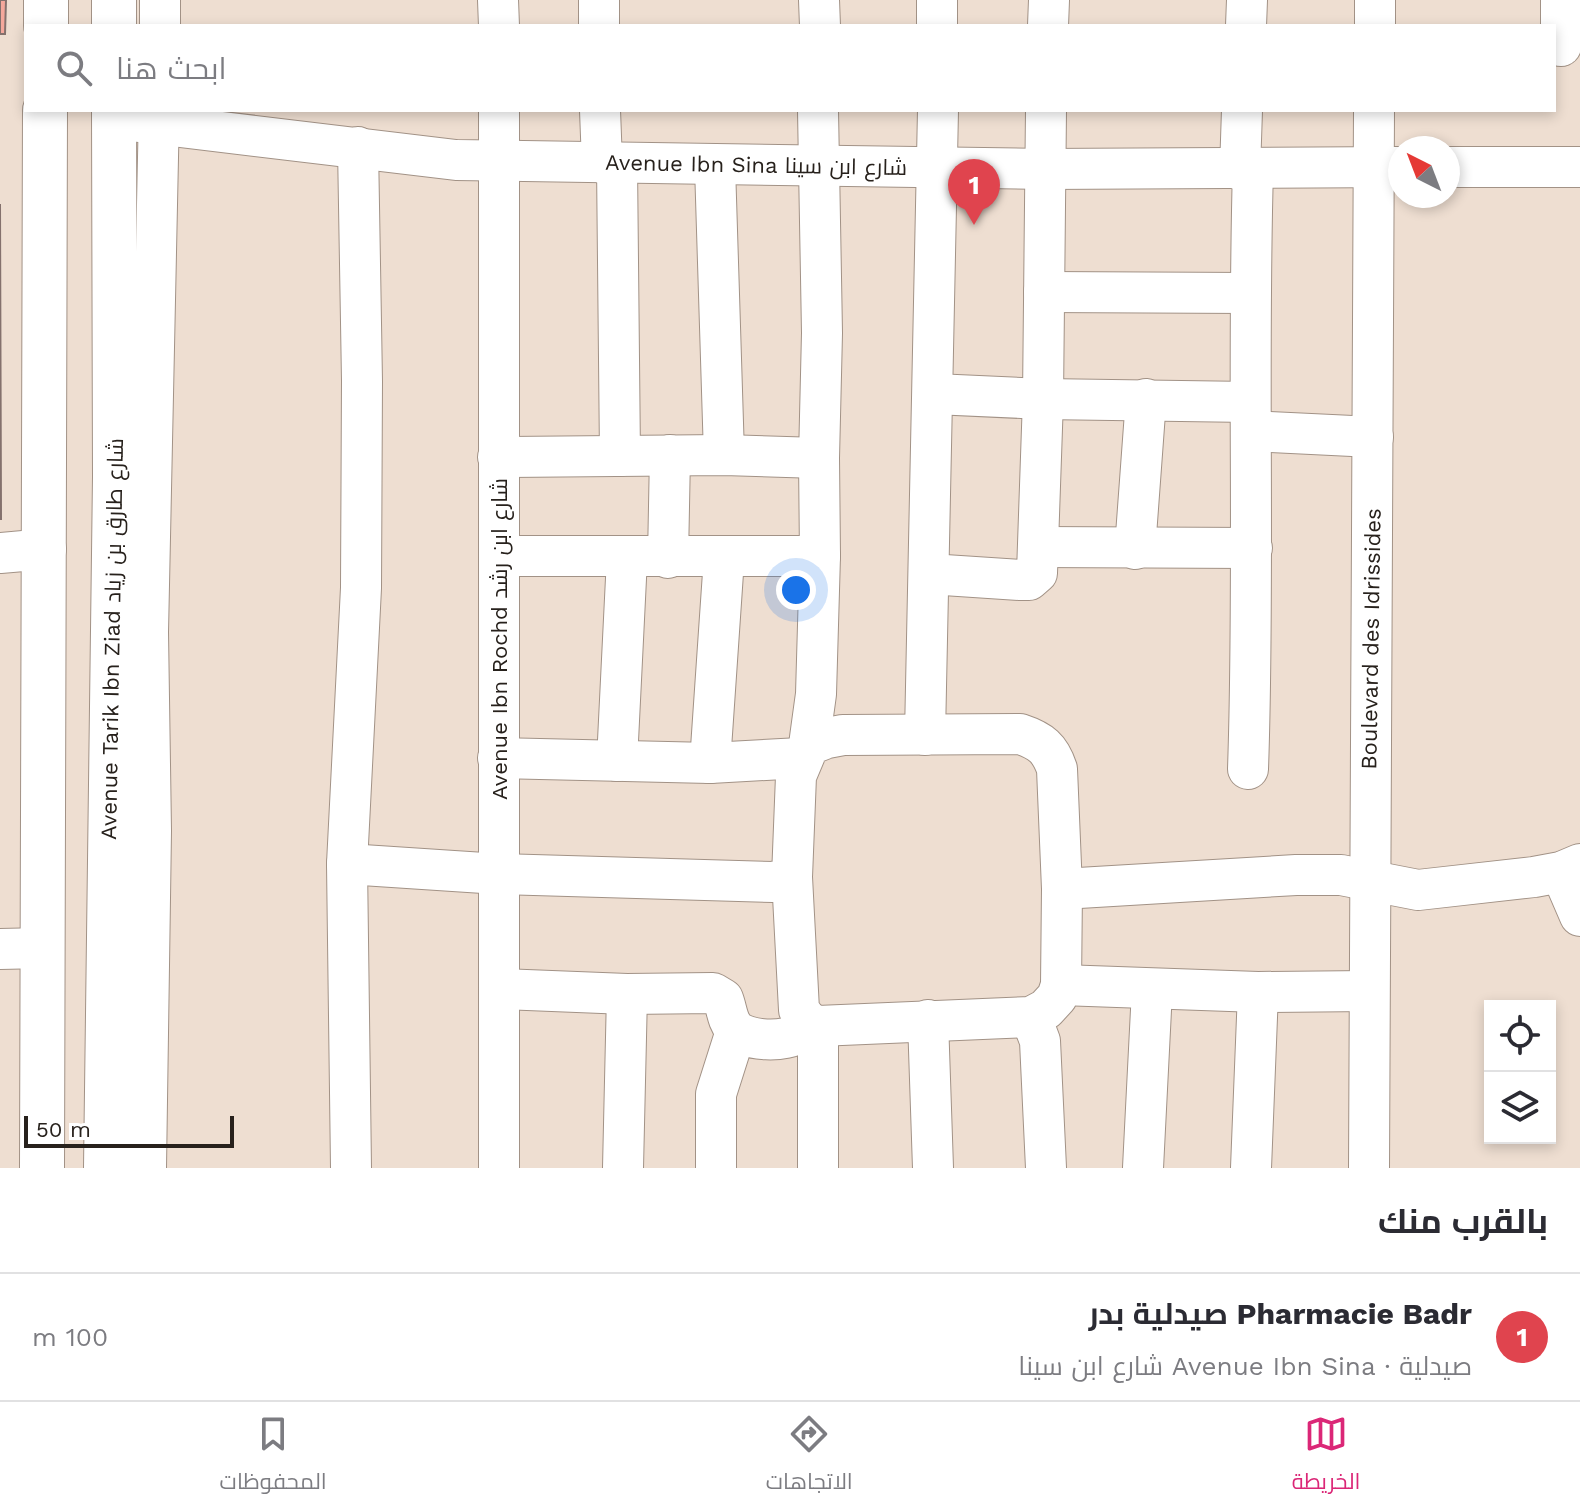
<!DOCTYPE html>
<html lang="ar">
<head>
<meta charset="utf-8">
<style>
	body { margin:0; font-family:"Work Sans",Cairo,sans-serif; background:#f7f7f7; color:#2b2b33; direction:rtl }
	.controls { position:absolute; right:24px; bottom:24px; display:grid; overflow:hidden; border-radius:0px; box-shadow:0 4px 12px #0003 }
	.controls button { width:72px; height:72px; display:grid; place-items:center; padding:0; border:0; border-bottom:2px solid #e1e1e2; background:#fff; color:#2b2b33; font:40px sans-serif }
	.compass { position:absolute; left:1388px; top:136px; width:72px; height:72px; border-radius:50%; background:#fff; box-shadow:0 4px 12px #0003; rotate:318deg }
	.scale { position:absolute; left:24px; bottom:20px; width:210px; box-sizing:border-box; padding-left:8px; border:4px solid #27211c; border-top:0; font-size:22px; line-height:28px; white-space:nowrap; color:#27211c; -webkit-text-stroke:6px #fff; paint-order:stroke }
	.you { position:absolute; left:796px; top:590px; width:28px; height:28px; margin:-20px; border:6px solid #fff; border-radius:50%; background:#1a73e8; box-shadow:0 0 0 12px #1a73e833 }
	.badge { display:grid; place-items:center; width:52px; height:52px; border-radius:50%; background:#db2777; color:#fff; font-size:26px; font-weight:700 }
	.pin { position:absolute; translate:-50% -66px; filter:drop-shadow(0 2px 4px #0008) }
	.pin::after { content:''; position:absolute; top:42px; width:28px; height:24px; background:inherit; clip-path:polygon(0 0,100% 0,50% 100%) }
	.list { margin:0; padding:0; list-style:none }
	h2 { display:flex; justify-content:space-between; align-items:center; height:104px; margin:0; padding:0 32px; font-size:34px }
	h2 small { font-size:26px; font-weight:400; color:#7c7c81 }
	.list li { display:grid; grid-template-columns:52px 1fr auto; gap:24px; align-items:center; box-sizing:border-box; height:128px; padding:0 32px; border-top:2px solid #e1e1e2 }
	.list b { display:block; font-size:30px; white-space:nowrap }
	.list p { margin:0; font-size:26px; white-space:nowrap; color:#7c7c81 }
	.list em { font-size:26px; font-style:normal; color:#7c7c81 }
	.icon { flex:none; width:44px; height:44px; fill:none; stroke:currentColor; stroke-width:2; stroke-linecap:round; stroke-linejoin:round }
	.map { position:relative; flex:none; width:1580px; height:1168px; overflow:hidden; direction:ltr }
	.search { position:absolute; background:#fff; box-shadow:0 4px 12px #0003; left:24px; right:24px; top:24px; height:88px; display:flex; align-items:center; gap:20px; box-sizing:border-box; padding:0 28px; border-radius:0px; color:#7c7c81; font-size:30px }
	.sheet { height:232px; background:#fff }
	nav { display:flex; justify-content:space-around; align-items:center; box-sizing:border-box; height:112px; border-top:2px solid #e1e1e2; background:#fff; font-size:22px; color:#7c7c81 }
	nav a { display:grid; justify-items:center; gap:4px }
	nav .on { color:#db2777 }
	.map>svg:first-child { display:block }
	.building { fill:#f5a89c; stroke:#84716d; stroke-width:2 }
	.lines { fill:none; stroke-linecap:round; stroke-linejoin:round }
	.minor-casing { stroke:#a29286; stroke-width:42 }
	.major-casing { stroke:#a29286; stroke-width:46 }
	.minor { stroke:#fff; stroke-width:40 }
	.major { stroke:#fff; stroke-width:44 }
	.labels { text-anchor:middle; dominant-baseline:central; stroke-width:8; stroke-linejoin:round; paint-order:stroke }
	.street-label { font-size:22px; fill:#27211c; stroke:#fff }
</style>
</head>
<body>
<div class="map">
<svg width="1580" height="1168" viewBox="0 0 1580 1168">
	<rect width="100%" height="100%" fill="#eeded1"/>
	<g class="building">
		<path d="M0,0H6L5,34H0Z"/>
		<path d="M0,204L1,519H0Z"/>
	</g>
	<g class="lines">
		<defs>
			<g id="minor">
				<path d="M498,0L499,26"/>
				<path d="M819,0L820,26"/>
				<path d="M937,0V26"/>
				<path d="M160,26V0"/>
				<path d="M599,26V0"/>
				<path d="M1048,26L1049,0"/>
				<path d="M1246,26L1247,0"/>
				<path d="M1375,26V0"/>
				<path d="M1561,46V0"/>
				<path d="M499,110V1168"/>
				<path d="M600,110L602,163"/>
				<path d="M114,119L456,160L1045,169L1400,167"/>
				<path d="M617,164L620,456"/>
				<path d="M715,166L724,455"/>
				<path d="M1448,167H1580"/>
				<path d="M1240,170L1242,110"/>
				<path d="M1044,292L1249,293"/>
				<path d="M934,394L1043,399L1250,402"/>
				<path d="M1251,431L1373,437"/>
				<path d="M498,457L724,455L819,458"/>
				<path d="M1039,547L1252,548"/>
				<path d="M1135,549L1146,399"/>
				<path d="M0,553L46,549"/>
				<path d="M499,556H820"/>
				<path d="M668,558L670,455"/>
				<path d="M929,574L1020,580H1029L1037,573L1043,399L1046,110"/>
				<path d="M925,735L938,110"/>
				<path d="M809,745L816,694L820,556L819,458L822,333L818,110"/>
				<path d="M498,758L710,763L801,758"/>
				<path d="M617,761L627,558"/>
				<path d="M710,763L724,558"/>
				<path d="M1248,769C1255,569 1247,369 1253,170"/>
				<path d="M347,864L499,874L773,882L792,877L796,776L809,745L827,738L843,735L1020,734C1041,741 1050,748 1057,769L1062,889L1061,985L1057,997L1046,1009L1031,1017L818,1026L808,1022L799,1010L792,877"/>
				<path d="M1561,872L1580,916"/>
				<path d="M1062,889L1296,875H1341L1418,890L1534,877L1561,872L1580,864"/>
				<path d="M0,949L43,948"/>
				<path d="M1061,985L1258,992L1368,991"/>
				<path d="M499,989L627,994L713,993L723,999C727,1009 727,1020 734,1028C745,1042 787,1043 800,1032C801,1032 807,1023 808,1022"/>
				<path d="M1031,1017L1040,1041L1046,1168"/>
				<path d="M928,1020L933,1168"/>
				<path d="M146,1168L151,831L148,632L159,110"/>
				<path d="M351,1168L347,864L361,588L362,381L358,147"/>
				<path d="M623,1168L627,994"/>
				<path d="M716,1168V1094L736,1031"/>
				<path d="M818,1168V1026"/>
				<path d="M1143,1168L1152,990"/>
				<path d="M1251,1168L1258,992"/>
				<path d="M1369,1168L1374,110"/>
			</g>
			<g id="major">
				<path d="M46,26V0"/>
				<path d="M114,26V0"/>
				<path d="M42,1168L45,110"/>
				<path d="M106,1168L115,477L114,110"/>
			</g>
		</defs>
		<use href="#minor" class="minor-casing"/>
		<use href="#major" class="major-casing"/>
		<use href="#minor" class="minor"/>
		<use href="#major" class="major"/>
	</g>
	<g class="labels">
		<g class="street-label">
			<text transform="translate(756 165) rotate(1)">Avenue Ibn Sina شارع ابن سينا</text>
			<text transform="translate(112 639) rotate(-89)">Avenue Tarik Ibn Ziad شارع طارق بن زياد</text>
			<text transform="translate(499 639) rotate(-90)">Avenue Ibn Rochd شارع ابن رشد</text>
			<text transform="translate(1371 639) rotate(-89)">Boulevard des Idrissides</text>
		</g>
	</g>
</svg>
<div class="controls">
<button><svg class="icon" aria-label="locate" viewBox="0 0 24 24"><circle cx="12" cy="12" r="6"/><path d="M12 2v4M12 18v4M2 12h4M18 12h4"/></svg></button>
<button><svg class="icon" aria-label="layers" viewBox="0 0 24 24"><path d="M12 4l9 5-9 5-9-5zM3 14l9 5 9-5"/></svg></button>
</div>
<svg class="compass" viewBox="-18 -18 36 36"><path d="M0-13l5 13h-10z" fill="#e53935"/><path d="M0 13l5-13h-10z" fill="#7c7c81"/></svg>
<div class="scale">50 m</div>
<div class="you"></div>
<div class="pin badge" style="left:974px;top:225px;background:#e0444e">1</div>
<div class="search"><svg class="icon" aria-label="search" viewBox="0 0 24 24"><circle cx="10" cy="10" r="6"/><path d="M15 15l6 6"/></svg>ابحث هنا</div>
</div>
<section class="sheet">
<h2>بالقرب منك<small></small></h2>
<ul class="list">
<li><span class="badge" style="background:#e0444e">1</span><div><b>Pharmacie Badr صيدلية بدر</b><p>صيدلية · Avenue Ibn Sina شارع ابن سينا</p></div><em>100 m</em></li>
</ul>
</section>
<nav>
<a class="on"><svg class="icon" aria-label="map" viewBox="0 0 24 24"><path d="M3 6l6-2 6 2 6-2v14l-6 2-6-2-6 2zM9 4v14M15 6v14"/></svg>الخريطة</a>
<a><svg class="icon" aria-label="directions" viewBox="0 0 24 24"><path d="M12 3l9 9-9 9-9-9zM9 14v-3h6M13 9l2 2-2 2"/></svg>الاتجاهات</a>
<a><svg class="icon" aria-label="saved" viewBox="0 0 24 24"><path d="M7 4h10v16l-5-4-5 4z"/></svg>المحفوظات</a>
</nav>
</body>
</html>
